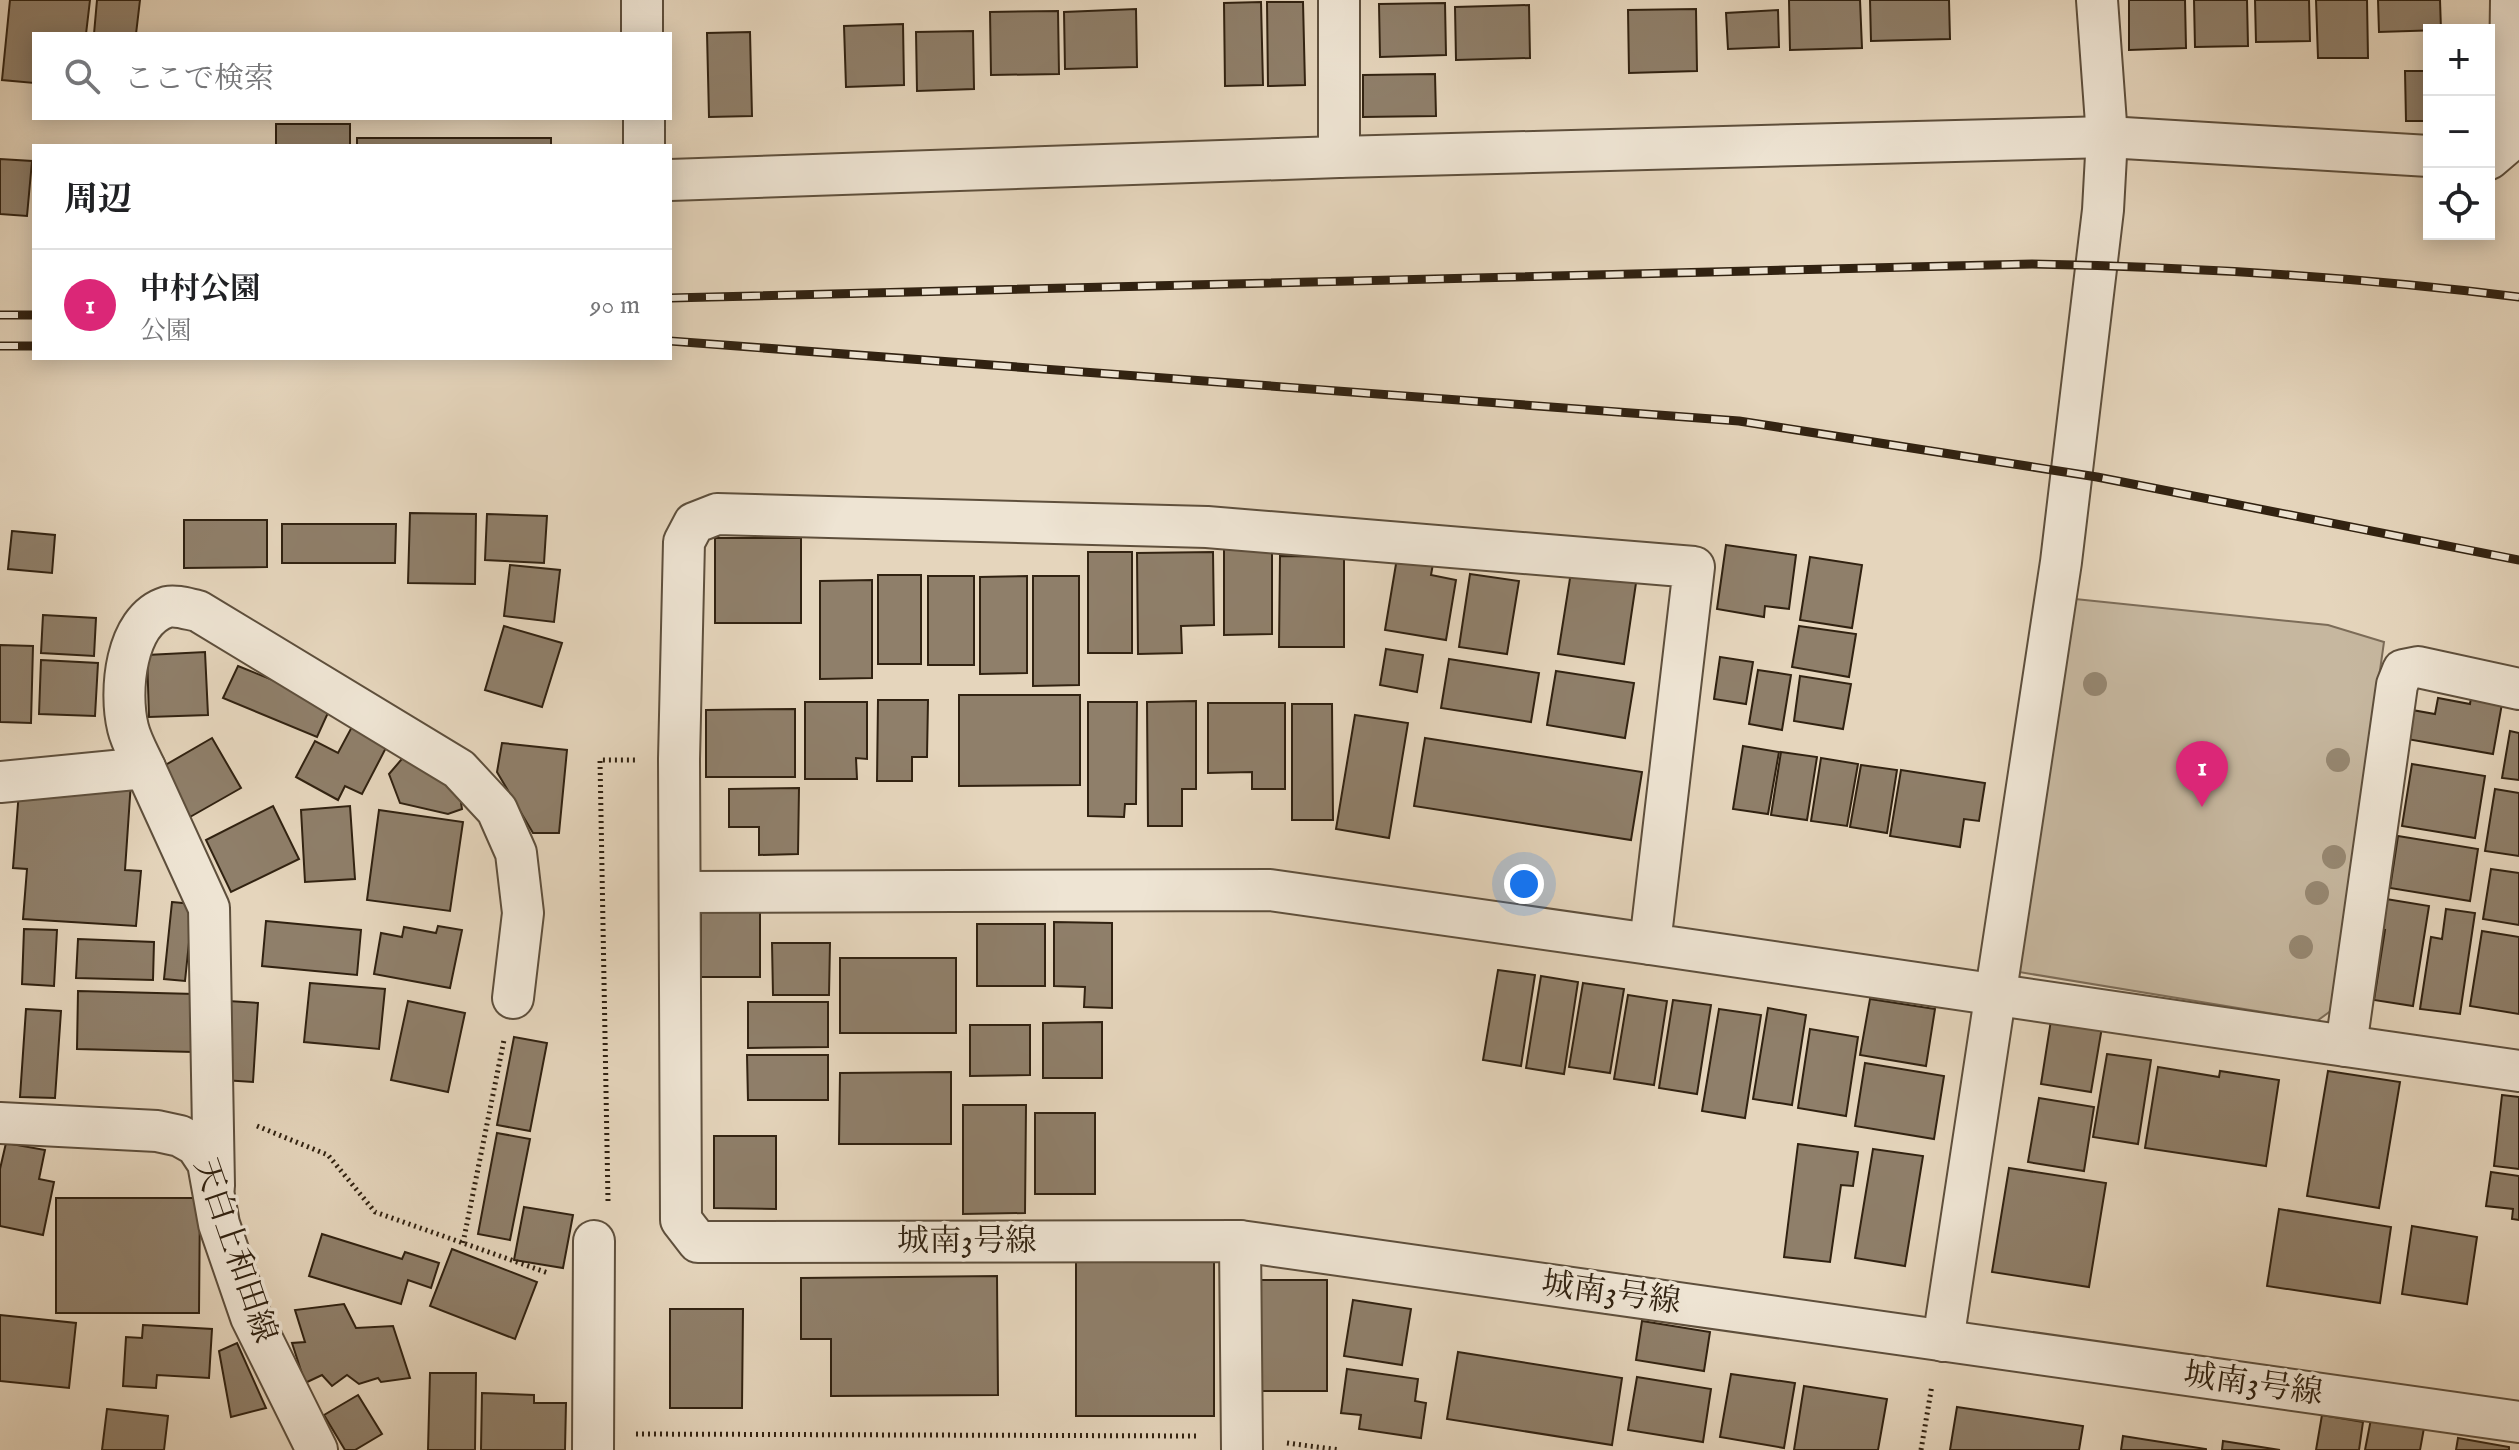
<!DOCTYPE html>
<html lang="ja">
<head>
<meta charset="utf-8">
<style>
	body { margin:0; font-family:"IM FELL English","Noto Serif JP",serif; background:#f2f2f2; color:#202124 }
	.controls { position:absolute; right:24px; top:24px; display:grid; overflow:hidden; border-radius:0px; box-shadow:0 4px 20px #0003 }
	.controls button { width:72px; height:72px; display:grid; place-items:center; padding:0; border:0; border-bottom:2px solid #e0e0e0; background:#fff; color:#202124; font:40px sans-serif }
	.you { position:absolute; left:1524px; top:884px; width:28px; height:28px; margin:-20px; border:6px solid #fff; border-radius:50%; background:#1a73e8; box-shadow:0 0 0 12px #1a73e833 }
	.badge { display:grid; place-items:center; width:52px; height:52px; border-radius:50%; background:#db2777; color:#fff; font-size:26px; font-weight:700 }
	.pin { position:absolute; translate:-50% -66px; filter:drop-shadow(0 2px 4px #0008) }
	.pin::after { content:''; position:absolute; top:42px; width:28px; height:24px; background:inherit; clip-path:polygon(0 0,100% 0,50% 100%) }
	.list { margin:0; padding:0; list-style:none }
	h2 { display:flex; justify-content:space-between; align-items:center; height:104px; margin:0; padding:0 32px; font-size:34px }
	h2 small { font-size:26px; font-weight:400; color:#757577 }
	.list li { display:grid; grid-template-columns:52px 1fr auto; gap:24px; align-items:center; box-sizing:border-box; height:112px; padding:0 32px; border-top:2px solid #e0e0e0 }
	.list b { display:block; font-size:30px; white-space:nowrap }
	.list p { margin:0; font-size:26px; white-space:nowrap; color:#757577 }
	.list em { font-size:26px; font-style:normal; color:#757577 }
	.icon { flex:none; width:44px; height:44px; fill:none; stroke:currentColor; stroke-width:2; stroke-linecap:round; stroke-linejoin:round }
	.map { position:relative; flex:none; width:2519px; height:1450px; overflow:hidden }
	.search { position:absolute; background:#fff; box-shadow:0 4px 20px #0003; left:32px; top:32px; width:640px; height:88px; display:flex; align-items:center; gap:20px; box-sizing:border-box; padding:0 28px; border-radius:0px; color:#757577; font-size:30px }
	.panel { position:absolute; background:#fff; box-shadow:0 4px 20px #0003; left:32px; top:144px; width:640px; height:216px; border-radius:0px }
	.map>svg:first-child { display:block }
	.green { fill:#c6b79f; stroke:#7c6c58; stroke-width:2 }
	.building { fill:#8f7f6a; stroke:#312211; stroke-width:2 }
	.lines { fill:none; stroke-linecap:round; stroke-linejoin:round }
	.minor-casing { stroke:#5e4f3c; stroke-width:44 }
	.path { stroke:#312211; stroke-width:5; stroke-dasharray:2 4; stroke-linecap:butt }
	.minor { stroke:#eee4d3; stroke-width:40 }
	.rail-casing { stroke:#312211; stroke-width:9 }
	.rail { stroke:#eee4d3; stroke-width:6; stroke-dasharray:18; stroke-linecap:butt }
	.tree { fill:#968771 }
	.labels { text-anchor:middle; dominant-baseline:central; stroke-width:7; stroke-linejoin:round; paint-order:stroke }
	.street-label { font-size:32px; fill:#312211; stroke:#eee4d3 }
</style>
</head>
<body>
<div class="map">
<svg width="2519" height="1450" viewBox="0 0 2519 1450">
	<rect width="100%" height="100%" fill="#e5d5bc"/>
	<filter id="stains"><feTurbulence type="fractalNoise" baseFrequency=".0025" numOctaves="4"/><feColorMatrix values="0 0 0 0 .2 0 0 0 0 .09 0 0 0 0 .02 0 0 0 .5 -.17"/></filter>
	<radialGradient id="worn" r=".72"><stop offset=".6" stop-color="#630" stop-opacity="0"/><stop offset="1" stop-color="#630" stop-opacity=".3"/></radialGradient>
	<path class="green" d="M2075,599L2328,625L2384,642L2332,1010L2317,1021L2019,972Z"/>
	<g class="building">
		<path d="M10,0H90L86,34H34V83L2,80Z"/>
		<path d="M97,0H140L136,34H94Z"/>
		<path d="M1789,0H1860L1862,48L1790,50Z"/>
		<path d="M1870,0H1949L1950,39L1871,41Z"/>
		<path d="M2129,0H2185L2186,48L2129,50Z"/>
		<path d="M2194,0H2247L2248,46L2195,47Z"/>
		<path d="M2255,0H2309L2310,41L2256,42Z"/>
		<path d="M2316,0H2367L2368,58H2318Z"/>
		<path d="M2378,0H2440L2441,30L2379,32Z"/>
		<path d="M1261,2L1263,85L1225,86L1224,3Z"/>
		<path d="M1267,2H1303L1305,85L1268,86Z"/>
		<path d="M1445,3L1446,55L1380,57L1379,4Z"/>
		<path d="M1529,5L1530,58L1456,60L1455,7Z"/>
		<path d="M1136,9L1137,67L1065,69L1064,12Z"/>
		<path d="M1696,9L1697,71L1629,73L1628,10Z"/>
		<path d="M1778,10L1779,47L1728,49L1726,13Z"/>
		<path d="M1058,11L1059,74L991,75L990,12Z"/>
		<path d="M903,24L904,85L846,87L844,26Z"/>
		<path d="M973,31L974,89L917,91L916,32Z"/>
		<path d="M750,32L752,116L709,117L707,33Z"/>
		<path d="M2405,71H2429V121H2406Z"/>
		<path d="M1435,74L1436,116L1363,117V75Z"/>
		<rect x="276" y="124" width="74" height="22"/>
		<rect x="357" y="138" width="194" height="8"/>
		<path d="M0,159L32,161L27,216L0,214Z"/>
		<path d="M410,513L476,514L475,584L408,583Z"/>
		<path d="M487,514L547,516L544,563L485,560Z"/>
		<path d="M184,520H267V567L184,568Z"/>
		<path d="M282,524H396L395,563H282Z"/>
		<path d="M12,531L55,535L52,573L8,569Z"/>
		<rect x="715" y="538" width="86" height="85"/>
		<path d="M1726,545L1796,555L1789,609L1765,606L1764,617L1717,609Z"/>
		<path d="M1224,546H1272V634L1224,635Z"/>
		<rect x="1088" y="552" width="44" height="101"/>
		<path d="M1213,552L1214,625L1181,626L1182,653L1138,654L1137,553Z"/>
		<path d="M1398,552L1434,558L1431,575L1456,580L1446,640L1385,630Z"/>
		<path d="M1280,556L1344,557V647H1279Z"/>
		<path d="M1810,557L1862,565L1852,628L1800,620Z"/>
		<path d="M510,565L560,570L554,622L504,616Z"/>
		<path d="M1571,572L1636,583L1624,664L1558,654Z"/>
		<path d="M1470,574L1519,581L1507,654L1459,647Z"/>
		<rect x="878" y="575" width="43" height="89"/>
		<rect x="928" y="576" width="46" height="89"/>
		<path d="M1027,576V673L980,674V577Z"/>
		<path d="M1033,576H1079V685L1033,686Z"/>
		<path d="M872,580V678L820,679V581Z"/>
		<path d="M43,615L96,618L94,656L41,653Z"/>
		<path d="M504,626L562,643L542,707L485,690Z"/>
		<path d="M1799,626L1856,634L1849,677L1792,667Z"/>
		<path d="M0,645L33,646L31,723L0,722Z"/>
		<path d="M1386,649L1423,655L1417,692L1380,685Z"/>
		<path d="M205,652L208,715L149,717L147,655Z"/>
		<path d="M1720,657L1753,662L1746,704L1714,699Z"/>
		<path d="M1449,659L1539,673L1531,722L1441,708Z"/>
		<path d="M41,660L98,663L95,716L39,714Z"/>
		<path d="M238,666L332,704L317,737L223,698Z"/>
		<path d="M1758,670L1791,675L1782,730L1749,724Z"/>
		<path d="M1556,671L1634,683L1625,738L1547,725Z"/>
		<path d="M1800,676L1851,684L1843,729L1794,721Z"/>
		<path d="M2472,692L2503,698L2493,754L2407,739L2412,710L2435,714L2438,698L2470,704Z"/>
		<path d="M959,695H1080V785L959,786Z"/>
		<path d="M878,700H928L927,757H912V781H877Z"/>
		<path d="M1196,701V789H1182V826H1148L1147,702Z"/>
		<path d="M805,702H867V759L856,758L857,779H805Z"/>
		<path d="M1088,702H1137L1136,804H1125L1124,817L1088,816Z"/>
		<path d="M1208,703H1285V789H1252V772L1208,773Z"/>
		<path d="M1292,704H1332L1333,820H1292Z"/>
		<path d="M795,709V777H706V710Z"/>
		<path d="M1355,715L1408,723L1389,838L1336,829Z"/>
		<path d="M354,723L389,742L362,794L345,786L338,800L296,777L315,741L338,753Z"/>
		<path d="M2510,731L2519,733V780L2502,778Z"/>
		<path d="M212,738L241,788L190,817L162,767Z"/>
		<path d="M1425,738L1642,772L1631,840L1414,806Z"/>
		<path d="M502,743L567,750L559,833H533L497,772Z"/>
		<path d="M1743,746L1779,752L1768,814L1733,809Z"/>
		<path d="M1781,752L1817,757L1807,820L1771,815Z"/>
		<path d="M407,753L460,796L462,809L448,814L400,803L389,774Z"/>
		<path d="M1821,758L1858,764L1847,826L1811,821Z"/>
		<path d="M2412,764L2485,776L2475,838L2402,826Z"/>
		<path d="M1861,765L1897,770L1887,833L1850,827Z"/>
		<path d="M1901,770L1985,783L1979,821L1964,819L1960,847L1890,836Z"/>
		<path d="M131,782L125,870L141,871L136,926L23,919L27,869L13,868L19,791Z"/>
		<path d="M799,788L798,854L759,855V827H729V789Z"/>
		<path d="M2495,789L2519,793V856L2485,851Z"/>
		<path d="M273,806L299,859L231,892L206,840Z"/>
		<path d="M350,806L355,879L305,882L301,810Z"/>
		<path d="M379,810L463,822L450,911L367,900Z"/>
		<path d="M2398,836L2478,849L2470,901L2390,888Z"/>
		<path d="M2491,869L2519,873V925L2483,919Z"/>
		<path d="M2380,898L2429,906L2413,1006L2374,1000L2385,930L2375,929Z"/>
		<path d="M172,902L193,904L185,981L164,979Z"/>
		<rect x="701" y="909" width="59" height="68"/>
		<path d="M2446,909L2475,913L2460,1014L2420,1009L2431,937L2442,939Z"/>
		<path d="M266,921L361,930L357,975L262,966Z"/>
		<path d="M1054,922L1112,923V1008L1084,1007L1085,987L1054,986Z"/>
		<rect x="977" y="924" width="68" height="62"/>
		<path d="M438,926L462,930L450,988L374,974L381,933L402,937L404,927L436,933Z"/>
		<path d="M24,929L57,930L54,986L22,984Z"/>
		<path d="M2482,931L2519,937V1014L2470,1006Z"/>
		<path d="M78,939L154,942L153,980L76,978Z"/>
		<path d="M772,943H830L829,995H773Z"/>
		<rect x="840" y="958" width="116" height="75"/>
		<path d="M1498,970L1535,975L1521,1066L1483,1060Z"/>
		<path d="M1541,976L1578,982L1564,1074L1526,1068Z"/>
		<path d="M310,983L385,989L379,1049L304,1042Z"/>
		<path d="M1583,983L1624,989L1610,1073L1569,1067Z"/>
		<path d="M78,991L195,994L193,1052L77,1049Z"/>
		<path d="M1628,995L1667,1001L1654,1085L1614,1079Z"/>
		<path d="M1870,999L1935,1009L1926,1066L1860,1055Z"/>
		<path d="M1673,1000L1711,1005L1697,1094L1659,1088Z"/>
		<path d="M228,1001L258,1003L253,1082L223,1080Z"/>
		<path d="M408,1001L465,1013L448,1092L391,1080Z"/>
		<path d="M748,1002H828V1047L748,1048Z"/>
		<path d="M1768,1008L1806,1015L1792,1105L1753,1099Z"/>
		<path d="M26,1009L61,1011L55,1098L20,1097Z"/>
		<path d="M1719,1009L1761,1015L1745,1118L1702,1111Z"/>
		<path d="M2051,1020L2102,1027L2091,1092L2041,1084Z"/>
		<path d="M1102,1022V1078H1043V1023Z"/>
		<path d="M970,1025H1030V1075L970,1076Z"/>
		<path d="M1810,1029L1858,1037L1846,1116L1798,1108Z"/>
		<path d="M514,1037L547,1043L530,1131L497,1125Z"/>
		<path d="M2107,1054L2151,1060L2138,1144L2093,1137Z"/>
		<path d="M747,1055H828V1100H748Z"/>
		<path d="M1865,1063L1944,1076L1934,1139L1855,1126Z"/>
		<path d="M2158,1067L2219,1077L2220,1071L2279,1080L2266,1166L2145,1148Z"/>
		<path d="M2328,1071L2400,1082L2379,1208L2307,1196Z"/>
		<path d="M951,1072V1144H839L840,1073Z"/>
		<path d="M2502,1095L2519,1097V1169L2494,1166Z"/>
		<path d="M2039,1098L2094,1107L2084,1171L2028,1162Z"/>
		<path d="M963,1105H1026L1025,1213L963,1214Z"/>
		<rect x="1035" y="1113" width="60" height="81"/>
		<path d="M497,1133L530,1139L510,1240L478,1234Z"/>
		<path d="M714,1136H776V1209L714,1208Z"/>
		<path d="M6,1143L45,1150L39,1179L54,1182L43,1235L0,1226V1169Z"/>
		<path d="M1798,1144L1858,1152L1853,1186L1841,1185L1830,1262L1784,1257Z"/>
		<path d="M1873,1149L1923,1156L1905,1266L1855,1258Z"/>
		<path d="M2009,1168L2106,1183L2089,1287L1992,1272Z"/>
		<path d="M2491,1172L2519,1176V1220L2512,1219L2513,1209L2486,1206Z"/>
		<path d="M56,1198H200L199,1313H56Z"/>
		<path d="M524,1207L573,1215L563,1268L514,1260Z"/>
		<path d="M2279,1209L2391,1227L2380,1303L2267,1286Z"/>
		<path d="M2412,1226L2477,1237L2467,1304L2402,1294Z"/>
		<path d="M322,1234L402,1259L405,1252L439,1263L431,1288L408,1280L401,1304L309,1276Z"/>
		<path d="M452,1249L537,1282L515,1339L430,1306Z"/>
		<rect x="1076" y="1262" width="138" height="154"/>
		<path d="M997,1276L998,1395L831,1396V1339H801V1278Z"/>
		<path d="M1257,1280H1327V1391H1258Z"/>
		<path d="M1353,1300L1411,1309L1402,1365L1344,1356Z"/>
		<path d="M344,1304L356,1328L393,1326L410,1378L381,1382L378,1378L359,1384L347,1375L332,1386L322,1375L305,1383L292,1343L305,1342L295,1310Z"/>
		<path d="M670,1309H743L742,1408H670Z"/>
		<path d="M0,1315L76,1323L69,1388L0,1381Z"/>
		<path d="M1642,1321L1710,1332L1704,1371L1636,1360Z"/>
		<path d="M143,1325L212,1329L209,1378L157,1375L156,1388L123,1386L126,1337L142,1338Z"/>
		<path d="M237,1343L266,1408L231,1417L219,1351Z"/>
		<path d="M1458,1352L1622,1378L1612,1445L1447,1419Z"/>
		<path d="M1347,1369L1418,1379L1415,1401L1426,1403L1421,1438L1359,1429L1361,1415L1341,1413Z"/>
		<path d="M430,1373H476L475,1450H428Z"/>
		<path d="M1731,1374L1795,1383L1784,1448L1720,1437Z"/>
		<path d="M1637,1377L1711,1389L1703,1442L1628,1430Z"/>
		<path d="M1804,1386L1887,1399L1878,1450H1794Z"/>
		<path d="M482,1393L534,1395V1403H566L565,1450H481Z"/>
		<path d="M358,1395L382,1434L355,1450H345L324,1415Z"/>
		<path d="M1957,1407L2083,1426L2079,1450H1950Z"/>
		<path d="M107,1409L168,1416L164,1450H102Z"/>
		<path d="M2322,1415L2363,1422L2359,1450H2316Z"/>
		<path d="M2371,1419L2424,1428L2420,1450H2365Z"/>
		<path d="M2123,1436L2206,1449V1450H2121Z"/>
		<path d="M2458,1438L2509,1447V1450H2456Z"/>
		<path d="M2223,1441L2280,1450H2222Z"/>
	</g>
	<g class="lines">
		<defs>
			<g id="minor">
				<path d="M642,0V34"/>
				<path d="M1339,0V157"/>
				<path d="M644,118V146"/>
				<path d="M2489,159L2509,142L2511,0"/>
				<path d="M670,180L1339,157L2107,137L2429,156"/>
				<path d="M2519,689L2418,667L2403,670L2397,685L2346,1046L1650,944L1694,567L1207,527L717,514L694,523L684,542L679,759L681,1220L698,1242L1240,1241L2519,1422"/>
				<path d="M145,768C139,755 131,741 128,728C119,692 125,620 167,607C176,605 188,609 198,611L459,769L497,810L516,853L523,913L513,998"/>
				<path d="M0,782L145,768L209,908L214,1186"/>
				<path d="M681,892L1270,890L1650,944"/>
				<path d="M2346,1046L2519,1071"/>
				<path d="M0,1123L157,1131L180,1136L196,1145L208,1163L219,1224L251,1317L317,1450"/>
				<path d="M1240,1241L1242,1450"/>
				<path d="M1943,1341L2061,562L2103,210L2107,137L2097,0"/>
				<path d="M593,1450L594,1241"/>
			</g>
		</defs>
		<use href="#minor" class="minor-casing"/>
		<g class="path">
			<path d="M257,1126L328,1155L375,1212L548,1273"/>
			<path d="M608,1201L600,760H637"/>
			<path d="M463,1243L504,1040"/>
			<path d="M636,1434L1198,1436"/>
			<path d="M1287,1443L1340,1450"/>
			<path d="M1921,1450L1932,1385"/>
		</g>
		<use href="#minor" class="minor"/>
		<defs>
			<g id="rail">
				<path d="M670,298L2032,264C2195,267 2357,277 2519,297"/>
				<path d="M0,315H34"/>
				<path d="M670,341L1739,421L2097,477L2519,560"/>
				<path d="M0,346H34"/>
			</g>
		</defs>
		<use href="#rail" class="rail-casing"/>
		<use href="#rail" class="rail"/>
	</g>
	<g class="tree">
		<circle cx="2095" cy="684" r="12"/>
		<circle cx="2338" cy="760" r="12"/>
		<circle cx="2334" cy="857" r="12"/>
		<circle cx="2317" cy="893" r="12"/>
		<circle cx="2301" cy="947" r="12"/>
	</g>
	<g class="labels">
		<g class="street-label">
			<text x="967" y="1242">城南3号線</text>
			<text transform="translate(234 1251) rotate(71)">天白上和田線</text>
			<text transform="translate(1611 1294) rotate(8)">城南3号線</text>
			<text transform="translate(2253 1385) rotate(8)">城南3号線</text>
		</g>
	</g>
	<rect width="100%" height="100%" filter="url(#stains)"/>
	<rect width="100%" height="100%" fill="url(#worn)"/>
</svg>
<div class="controls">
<button>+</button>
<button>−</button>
<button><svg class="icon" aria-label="locate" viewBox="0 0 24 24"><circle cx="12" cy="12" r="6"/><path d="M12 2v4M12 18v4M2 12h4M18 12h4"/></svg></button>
</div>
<div class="you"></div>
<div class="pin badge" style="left:2202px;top:807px">1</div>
<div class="search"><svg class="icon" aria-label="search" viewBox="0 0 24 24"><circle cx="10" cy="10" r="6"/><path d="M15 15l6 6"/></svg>ここで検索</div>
<section class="panel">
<h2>周辺<small></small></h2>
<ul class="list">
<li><span class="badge">1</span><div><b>中村公園</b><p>公園</p></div><em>90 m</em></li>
</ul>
</section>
</div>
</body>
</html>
